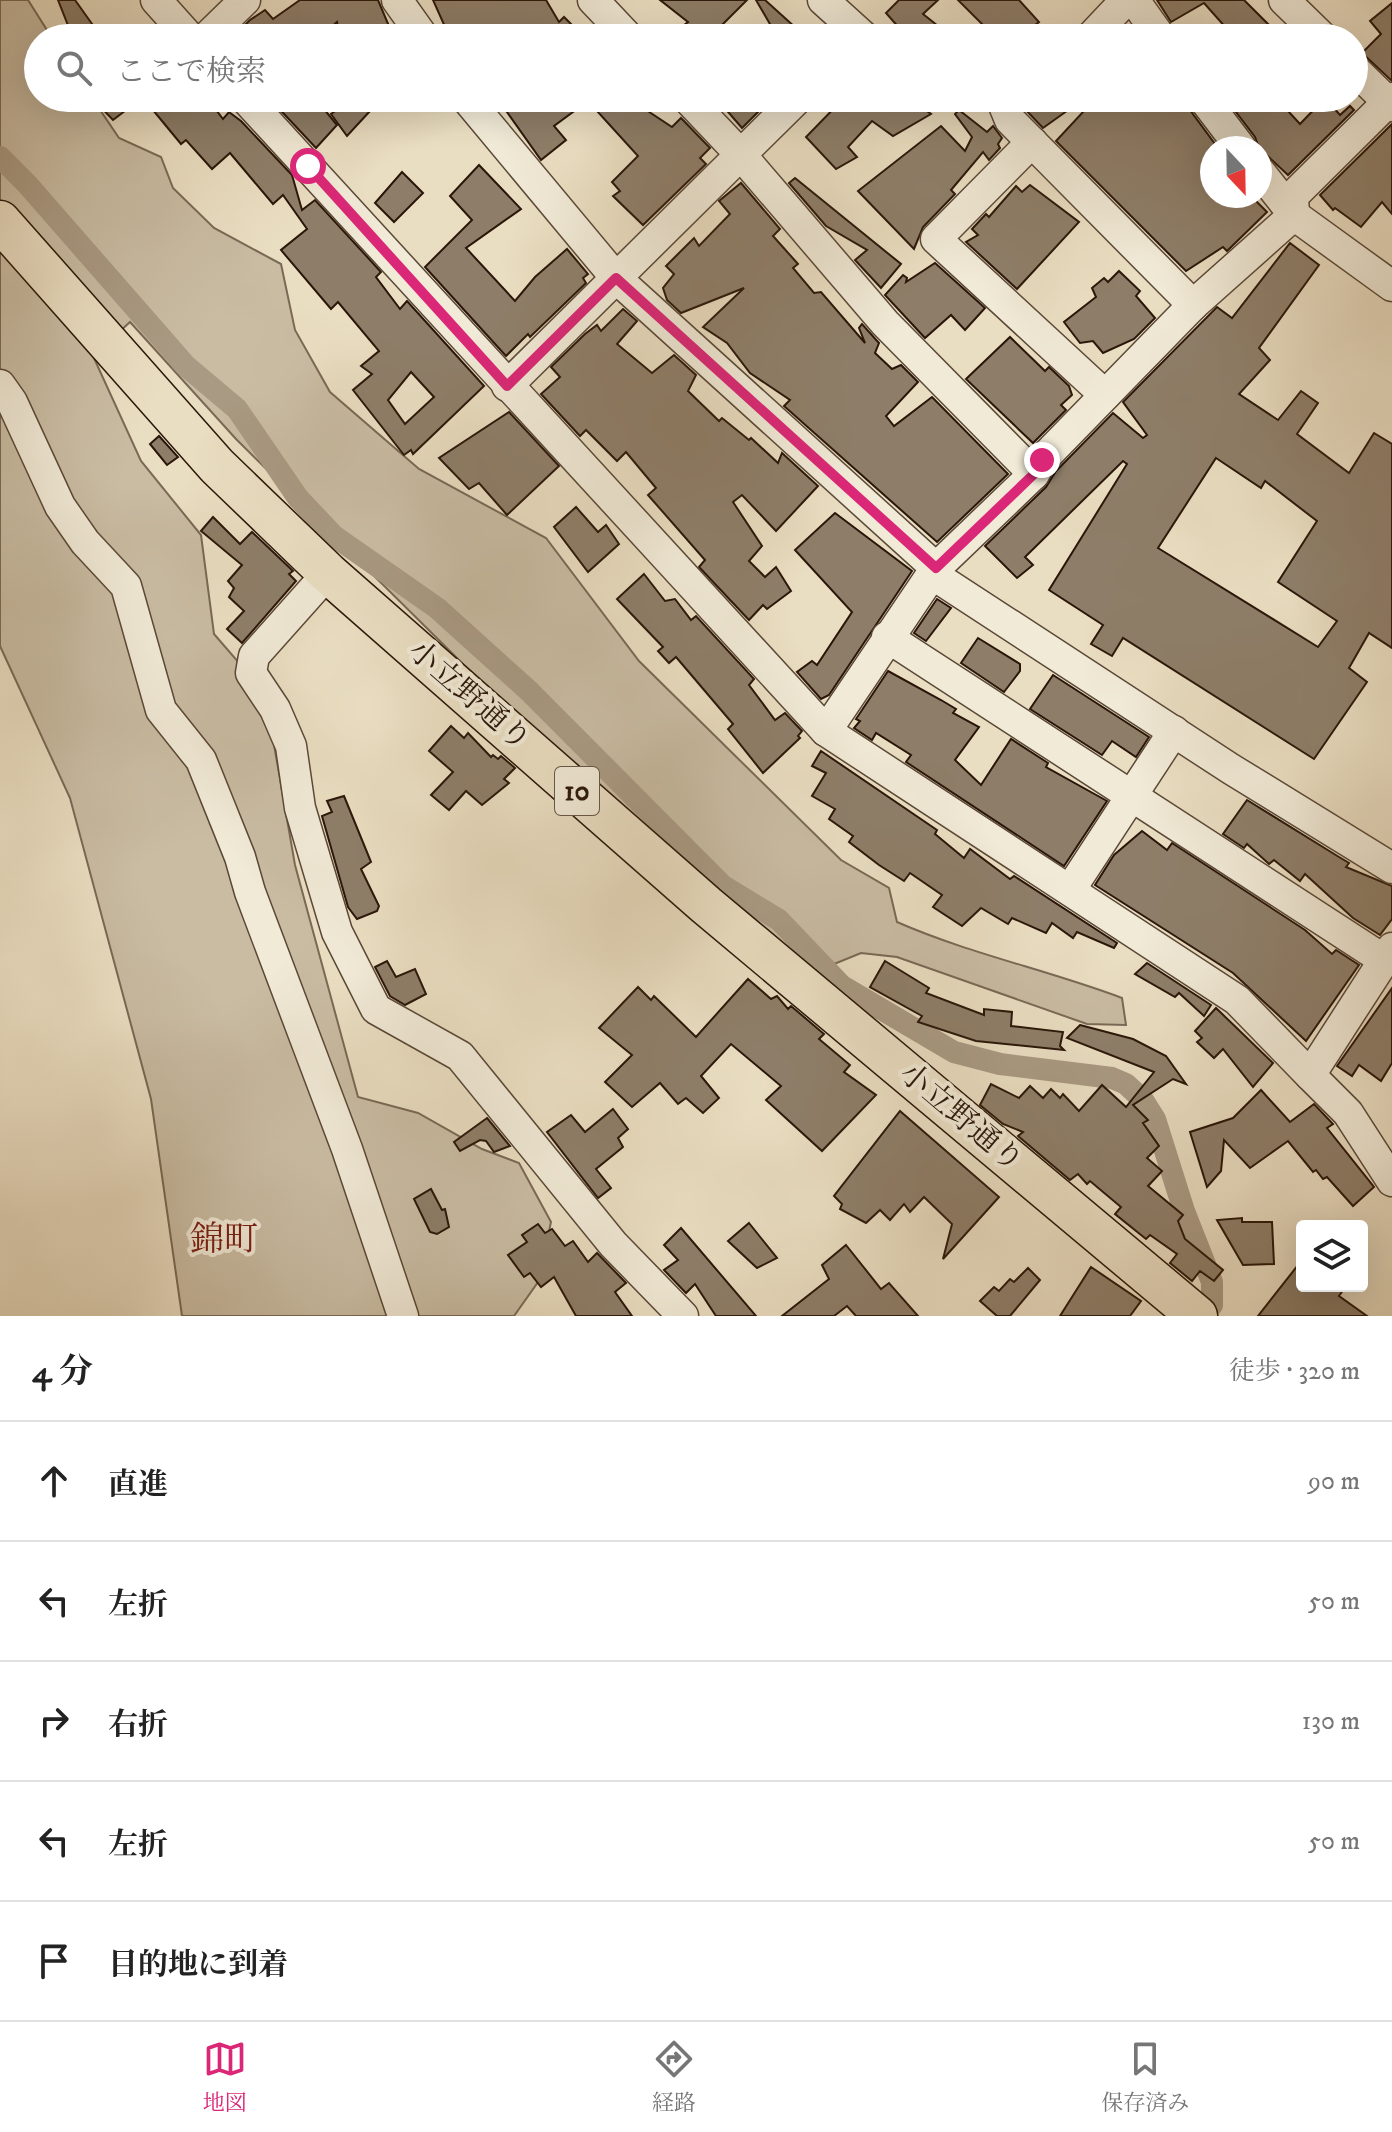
<!DOCTYPE html>
<html lang="ja">
<head>
<meta charset="utf-8">
<style>
	body { margin:0; font-family:"IM FELL DW Pica","Noto Serif JP",serif; background:#f2f2f2; color:#222 }
	.controls { position:absolute; right:24px; bottom:24px; display:grid; overflow:hidden; border-radius:8px; box-shadow:0 8px 32px #0002 }
	.controls button { width:72px; height:72px; display:grid; place-items:center; padding:0; border:0; border-bottom:2px solid #e0e0e0; background:#fff; color:#222; font:40px sans-serif }
	.compass { position:absolute; left:1200px; top:136px; width:72px; height:72px; border-radius:50%; background:#fff; box-shadow:0 8px 32px #0002; rotate:158deg }
	.stop { position:absolute; width:24px; height:24px; margin:-18px; border:6px solid #db2777; border-radius:50%; background:#fff }
	.stop.end { background:#db2777; border-color:#fff; box-shadow:0 2px 8px #0008 }
	.list { margin:0; padding:0; list-style:none }
	h2 { display:flex; justify-content:space-between; align-items:center; height:104px; margin:0; padding:0 32px; font-size:34px }
	h2 small { font-size:26px; font-weight:400; color:#767676 }
	.list li { display:grid; grid-template-columns:52px 1fr auto; gap:24px; align-items:center; box-sizing:border-box; height:120px; padding:0 32px; border-top:2px solid #e0e0e0 }
	.list b { display:block; font-size:30px; white-space:nowrap }
	.list em { font-size:26px; font-style:normal; color:#767676 }
	.icon { flex:none; width:44px; height:44px; fill:none; stroke:currentColor; stroke-width:2; stroke-linecap:round; stroke-linejoin:round }
	.map { position:relative; flex:none; width:1392px; height:1316px; overflow:hidden }
	.search { position:absolute; background:#fff; box-shadow:0 8px 32px #0002; left:24px; right:24px; top:24px; height:88px; display:flex; align-items:center; gap:20px; box-sizing:border-box; padding:0 28px; border-radius:44px; color:#767676; font-size:30px }
	.sheet { height:704px; background:#fff }
	nav { display:flex; justify-content:space-around; align-items:center; box-sizing:border-box; height:112px; border-top:2px solid #e0e0e0; background:#fff; font-size:22px; color:#767676 }
	nav a { display:grid; justify-items:center; gap:4px }
	nav .on { color:#db2777 }
	.map>svg:first-child { display:block }
	.green { fill:#c9bca3; stroke:#7a6956; stroke-width:2 }
	.lines { fill:none; stroke-linecap:round; stroke-linejoin:round }
	.canal { stroke:#a99a83; stroke-width:22 }
	.building { fill:#8e7e69; stroke:#2a1609; stroke-width:2; fill-rule:evenodd }
	.minor-casing { stroke:#5a4837; stroke-width:33 }
	.major-casing { stroke:#2a1609; stroke-width:43 }
	.minor { stroke:#f1ead7; stroke-width:30 }
	.major { stroke:#eadec2; stroke-width:40 }
	.route { stroke:#db2777; stroke-width:10 }
	.labels { text-anchor:middle; dominant-baseline:central; stroke-width:8; stroke-linejoin:round; paint-order:stroke }
	.shield { fill:#f1ead7; stroke:#665647; stroke-width:2 }
	.shield-label { font-size:28px; font-weight:bold; fill:#2a1609 }
	.street-label { font-size:30px; fill:#2a1609; stroke:#f1ead7 }
	.quarter-label { font-size:34px; fill:#7a1f14; stroke:#f1ead7 }
</style>
</head>
<body>
<div class="map">
<svg width="1392" height="1316" viewBox="0 0 1392 1316">
	<rect width="100%" height="100%" fill="#eadec2"/>
	<filter id="stains"><feTurbulence type="fractalNoise" baseFrequency=".0025" numOctaves="4"/><feColorMatrix values="0 0 0 0 .2 0 0 0 0 .09 0 0 0 0 .02 0 0 0 .5 -.17"/></filter>
	<radialGradient id="worn" r=".72"><stop offset=".6" stop-color="#630" stop-opacity="0"/><stop offset="1" stop-color="#630" stop-opacity=".3"/></radialGradient>
	<path class="green" d="M0,0H28L52,38H38V98H92L119,138L161,157L173,188L214,228L281,264L295,330L330,392L419,469L546,538L639,661L841,860L889,888L897,922C970,954 1048,970 1122,998L1126,1025L1087,1024L897,957L861,953L807,975L464,665L236,439L130,322L93,356L141,461L201,535L214,634L265,693L295,865L358,1097L418,1113L482,1149L519,1163L551,1222L538,1282L514,1316H182L151,1099L70,798L0,646Z"/>
	<g class="lines">
		<g class="canal">
			<path d="M0,157L27,184L186,366L237,409L298,498"/>
			<path d="M300,500L334,536L437,608L529,691L723,886L779,920L842,986L954,1052L1000,1064L1112,1078L1126,1084L1143,1100L1155,1119L1184,1211L1212,1282V1305"/>
		</g>
	</g>
	<g class="building">
		<path d="M58,0H75L102,38H73Z"/>
		<path d="M300,0H378L394,38H340L337,22L319,38H247L243,27L250,20L265,10L273,19Z"/>
		<path d="M433,0H546L559,22L564,17L585,38H450Z"/>
		<path d="M660,0H747L709,38H667L688,22Z"/>
		<path d="M756,0H765L807,38H778Z"/>
		<path d="M899,0H938L923,14L953,38H908L886,13Z"/>
		<path d="M958,0H1019L1039,22L1018,38H996Z"/>
		<path d="M1157,0H1244L1282,38H1235L1204,3L1171,22Z"/>
		<path d="M1392,3V81L1362,53L1381,34L1370,21Z"/>
		<path d="M92,98H142L113,120Z"/>
		<path d="M143,98H207L223,119L229,112L241,121L292,175L302,210L315,200L381,272L376,277L400,309L407,301L484,386L413,454L411,450L404,455L353,390L372,374L361,366L379,351L338,302L331,309L281,250L307,229L283,195L273,204L230,153L212,169L186,140L181,144ZM411,372L434,397L405,424L388,400Z"/>
		<path d="M269,98H315L337,125L316,148Z"/>
		<path d="M354,98L370,111L347,136L331,114Z"/>
		<path d="M497,98H628L672,127L681,118L710,148L700,158L706,164L643,225L613,196L620,191L612,182L638,156L588,101L554,126L566,140L541,160Z"/>
		<path d="M716,98H772L742,128Z"/>
		<path d="M844,98H909L931,114L893,136L872,121L848,147L857,157L836,169L806,137Z"/>
		<path d="M1037,98H1085L1043,128L1024,108Z"/>
		<path d="M1096,98H1181L1218,148H1212V196H1251L1267,212L1227,251L1223,247L1186,271L1056,141Z"/>
		<path d="M1229,98H1276L1300,124L1325,98L1340,115L1350,106L1354,110L1288,175L1259,148L1255,137L1236,112L1239,110Z"/>
		<path d="M959,110L987,132L993,126L1002,138L998,144L1000,148L989,160L983,152L951,190L955,194L923,227L914,249L858,191L941,126L965,151L972,137L955,114Z"/>
		<path d="M1392,124V214L1382,202L1361,227L1335,208L1333,210L1320,195Z"/>
		<path d="M479,165L521,209L466,248L515,301L535,277L567,249L588,274L583,278L586,283L530,337L528,334L506,356L425,267L472,220L450,196Z"/>
		<path d="M402,172L423,193L394,222L375,203Z"/>
		<path d="M795,178L901,264L881,288L855,260L867,250L826,226L789,183Z"/>
		<path d="M741,183L780,229L773,236L798,264L793,268L814,293L821,292L865,343L859,328L862,324L879,343L875,353L892,369L901,365L918,382L886,416L894,426L932,397L1008,474L937,542L784,406L790,400L750,373L727,343L703,327L744,288L681,313L667,300L663,288L674,274L666,266L694,238L699,246L730,214L719,201Z"/>
		<path d="M1030,185L1079,222L1017,289L966,242L978,235L972,229L986,214L989,217L1016,186L1022,192Z"/>
		<path d="M1290,243L1319,265L1259,348L1270,360L1239,394L1278,420L1301,391L1318,403L1297,434L1349,473L1374,433L1392,444V648L1369,633L1349,668L1367,682L1314,759L1123,638L1112,656L1091,644L1103,625L1049,590L1127,464L1123,461L1025,557L1033,565L1017,578L985,546L1046,487L1056,471L1113,413L1143,438L1147,435L1123,402L1217,307L1232,318ZM1216,458L1261,488L1265,481L1317,521L1278,582L1337,621L1318,647L1158,548Z"/>
		<path d="M935,263L985,308L965,330L951,315L925,338L885,295L903,275L907,278L906,282Z"/>
		<path d="M1119,271L1140,291L1136,296L1155,318L1134,339L1103,353L1093,341L1080,343L1064,322L1096,297L1092,288L1104,278L1108,282Z"/>
		<path d="M623,309L637,321L617,344L652,373L674,355L696,375L688,391L719,421L722,418L749,440L751,438L778,463L782,453L818,486L776,531L742,495L733,502L762,546L749,561L765,577L776,567L791,591L767,609L763,605L749,620L699,567L705,560L648,495L656,488L626,452L617,461L586,430L580,436L541,394L560,377L551,367L585,334L597,325L601,331Z"/>
		<path d="M1010,337L1045,371L1049,367L1069,386L1072,395L1061,405L1066,410L1033,443L966,379Z"/>
		<path d="M509,412L559,466L507,515L479,483L469,489L439,458Z"/>
		<path d="M159,436L178,457L167,465L150,444Z"/>
		<path d="M576,507L598,532L606,525L619,544L588,572L554,527Z"/>
		<path d="M835,513L912,571L829,695L821,699L797,672L812,661L817,665L852,612L795,550Z"/>
		<path d="M213,517L240,544L252,532L293,571L289,574L296,581L242,643L227,629L244,611L229,597L234,588L228,581L242,565L201,531Z"/>
		<path d="M644,574L665,601L675,599L691,620L696,616L754,679L749,685L775,720L785,713L802,731L798,736L800,738L763,773L728,729L733,724L676,657L669,663L658,651L663,647L617,599Z"/>
		<path d="M937,599L951,608L926,641L914,633Z"/>
		<path d="M978,638L1020,664V671L1004,692L961,663Z"/>
		<path d="M888,671L941,700L956,709L953,713L979,727L955,760L981,785L1011,739L1048,763L1046,767L1107,801L1064,866L906,762L911,755L876,733L872,740L854,728L860,721L856,719Z"/>
		<path d="M1053,675L1149,737L1136,757L1112,741L1102,755L1030,709Z"/>
		<path d="M451,726L464,738L468,733L491,757L493,755L498,759L501,756L515,768L504,779L509,783L482,805L466,791L449,810L431,795L453,772L429,751Z"/>
		<path d="M821,751L937,830L935,834L964,858L970,849L1010,879L1014,876L1117,943L1114,948L1077,932L1073,938L1052,923L1046,933L1012,918L1008,924L981,908L962,926L933,907L942,895L910,873L904,881L879,865L849,842L853,836L829,819L835,809L812,796L826,773L812,766Z"/>
		<path d="M344,796L371,862L361,869L379,906L377,911L357,919L348,907L322,816L332,812L327,801Z"/>
		<path d="M1247,800L1339,857L1349,863L1346,867L1392,886V919L1380,935L1353,918L1305,874L1300,881L1274,860L1269,864L1247,844L1244,848L1223,834Z"/>
		<path d="M1142,831L1167,850L1172,843L1305,930L1332,954L1336,950L1359,965L1306,1041L1233,973L1095,885L1114,855Z"/>
		<path d="M387,961L396,977L415,969L426,994L405,1005L390,996L375,967Z"/>
		<path d="M885,961L929,988L926,993L984,1015V1009L1012,1012L1011,1026L1063,1032L1060,1046L1064,1050L976,1041L918,1022L922,1016L870,987Z"/>
		<path d="M1147,963L1211,1005L1204,1016L1179,993L1175,997L1135,974Z"/>
		<path d="M748,979L771,999L777,996L788,1009L791,1006L824,1034L819,1039L850,1065L844,1072L876,1095L822,1151L766,1100L781,1086L731,1044L701,1076L719,1098L703,1113L686,1098L678,1104L660,1083L632,1107L605,1082L632,1055L599,1028L638,987L651,1000L654,996L696,1037Z"/>
		<path d="M1392,988V1063L1381,1081L1359,1065L1352,1076L1337,1066Z"/>
		<path d="M1216,1008L1273,1063L1253,1087L1223,1049L1214,1058L1197,1042L1202,1038L1195,1031Z"/>
		<path d="M1080,1025L1133,1039L1166,1056L1186,1084L1173,1079L1133,1105L1148,1120L1143,1123L1159,1146L1147,1158L1162,1171L1148,1186L1183,1215L1178,1221L1185,1239L1223,1270L1214,1281L1200,1271L1192,1281L1170,1263L1177,1254L1150,1235L1146,1239L1115,1214L1121,1207L1090,1181L1087,1184L1078,1174L1070,1180L1018,1136L1023,1132L1003,1124L980,1105L991,1084L1019,1098L1030,1086L1043,1098L1051,1089L1060,1098L1063,1094L1079,1111L1102,1085L1126,1107L1154,1072L1067,1038Z"/>
		<path d="M1261,1090L1290,1122L1314,1104L1333,1124L1327,1128L1374,1187L1353,1206L1327,1177L1323,1179L1316,1170L1313,1172L1288,1141L1250,1168L1224,1140L1221,1171L1207,1187L1190,1132L1233,1118Z"/>
		<path d="M613,1109L628,1129L618,1138L623,1147L596,1169L611,1188L598,1198L547,1132L571,1115L585,1132Z"/>
		<path d="M900,1111L999,1197L943,1259L952,1224L924,1197L910,1212L904,1204L890,1220L880,1210L866,1223L840,1209L842,1204L834,1196Z"/>
		<path d="M487,1118L510,1146L494,1152L486,1141L480,1140L460,1151L454,1142Z"/>
		<path d="M431,1189L442,1210L445,1209L449,1227L437,1234L430,1232L414,1199Z"/>
		<path d="M1242,1218V1222H1272L1274,1264L1243,1265L1217,1220Z"/>
		<path d="M749,1223L777,1258L757,1268L728,1241Z"/>
		<path d="M538,1224L545,1233L552,1229L565,1246L573,1241L588,1262L597,1253L626,1283L615,1292L632,1316H576L554,1277L541,1287L530,1273L524,1277L508,1255L527,1242L522,1235Z"/>
		<path d="M681,1228L756,1316H716L695,1284L686,1293L664,1270L678,1260L664,1245Z"/>
		<path d="M846,1245L881,1289L889,1283L918,1316H856L847,1306L834,1316H782L829,1279L822,1265Z"/>
		<path d="M1302,1260V1286H1346L1339,1296L1367,1316H1258Z"/>
		<path d="M1091,1267L1141,1301L1130,1316H1060Z"/>
		<path d="M1028,1268L1040,1280L1010,1316H997L980,1301L994,1287L999,1291L1010,1279L1014,1282Z"/>
	</g>
	<g class="lines">
		<defs>
			<g id="minor">
				<path d="M156,0L190,38"/>
				<path d="M397,0L424,38"/>
				<path d="M593,0L629,38"/>
				<path d="M823,0L865,38"/>
				<path d="M1134,0L1161,38"/>
				<path d="M1284,0L1323,38"/>
				<path d="M206,38L245,0"/>
				<path d="M1090,38L1126,0"/>
				<path d="M1354,69L1392,106"/>
				<path d="M245,98L826,731L1237,1000L1310,1075L1392,948"/>
				<path d="M466,98L616,278L936,568"/>
				<path d="M687,98L741,155L885,323L1034,474L1042,460L1193,305L1294,215L1293,196L1392,98"/>
				<path d="M1001,98L1010,120L1193,305"/>
				<path d="M1203,98L1241,148"/>
				<path d="M1032,142L936,239L1105,395"/>
				<path d="M1260,172L1294,215L1392,286"/>
				<path d="M0,385L12,402L60,506L85,542L126,586L161,710L201,760L240,857L250,892L347,1149L403,1316"/>
				<path d="M507,386L798,98"/>
				<path d="M328,573L254,656L251,673L275,709L291,746L300,808L337,932L376,1009L460,1056L613,1244L683,1316"/>
				<path d="M932,574L1231,769L1392,868"/>
				<path d="M887,637L1384,960"/>
				<path d="M826,731L936,568L1034,474"/>
				<path d="M1070,890L1174,731"/>
				<path d="M1310,1075L1348,1113L1392,1181"/>
			</g>
			<path id="major" d="M0,221L217,466L328,573L706,905L1197,1316"/>
		</defs>
		<use href="#minor" class="minor-casing"/>
		<use href="#major" class="major-casing"/>
		<use href="#minor" class="minor"/>
		<use href="#major" class="major"/>
	</g>
	<g class="lines">
		<path class="route" d="M308,166L507,386L616,278L936,568L1034,474L1042,460"/>
	</g>
	<g class="labels">
		<rect class="shield" x="555" y="767" width="44" height="48" rx="6"/>
		<g class="shield-label">
			<text x="577" y="791">10</text>
		</g>
		<g class="street-label">
			<text transform="translate(469 696) rotate(41)">小立野通り</text>
			<text transform="translate(961 1118) rotate(40)">小立野通り</text>
		</g>
		<g class="quarter-label">
			<text x="224" y="1240">錦町</text>
		</g>
	</g>
	<rect width="100%" height="100%" filter="url(#stains)"/>
	<rect width="100%" height="100%" fill="url(#worn)"/>
</svg>
<div class="controls">
<button><svg class="icon" aria-label="layers" viewBox="0 0 24 24"><path d="M12 4l9 5-9 5-9-5zM3 14l9 5 9-5"/></svg></button>
</div>
<svg class="compass" viewBox="-18 -18 36 36"><path d="M0-13l5 13h-10z" fill="#e53935"/><path d="M0 13l5-13h-10z" fill="#767676"/></svg>
<div class="stop" style="left:308px;top:166px"></div>
<div class="stop end" style="left:1042px;top:460px"></div>
<div class="search"><svg class="icon" aria-label="search" viewBox="0 0 24 24"><circle cx="10" cy="10" r="6"/><path d="M15 15l6 6"/></svg>ここで検索</div>
</div>
<section class="sheet">
<h2>4 分<small>徒歩 · 320 m</small></h2>
<ul class="list">
<li><svg class="icon" aria-label="ahead" viewBox="0 0 24 24"><path d="M12 20V5M6 11l6-6 6 6"/></svg><div><b>直進</b></div><em>90 m</em></li>
<li><svg class="icon" aria-label="left" viewBox="0 0 24 24"><path d="M17 20v-9H6M10 6l-5 5 5 5"/></svg><div><b>左折</b></div><em>50 m</em></li>
<li><svg class="icon" aria-label="right" viewBox="0 0 24 24"><path d="M7 20v-9h11M14 6l5 5-5 5"/></svg><div><b>右折</b></div><em>130 m</em></li>
<li><svg class="icon" aria-label="left" viewBox="0 0 24 24"><path d="M17 20v-9H6M10 6l-5 5 5 5"/></svg><div><b>左折</b></div><em>50 m</em></li>
<li><svg class="icon" aria-label="arrive" viewBox="0 0 24 24"><path d="M6 21V4h12l-3 4 3 4H6"/></svg><div><b>目的地に到着</b></div></li>
</ul>
</section>
<nav>
<a class="on"><svg class="icon" aria-label="map" viewBox="0 0 24 24"><path d="M3 6l6-2 6 2 6-2v14l-6 2-6-2-6 2zM9 4v14M15 6v14"/></svg>地図</a>
<a><svg class="icon" aria-label="directions" viewBox="0 0 24 24"><path d="M12 3l9 9-9 9-9-9zM9 14v-3h6M13 9l2 2-2 2"/></svg>経路</a>
<a><svg class="icon" aria-label="saved" viewBox="0 0 24 24"><path d="M7 4h10v16l-5-4-5 4z"/></svg>保存済み</a>
</nav>
</body>
</html>
